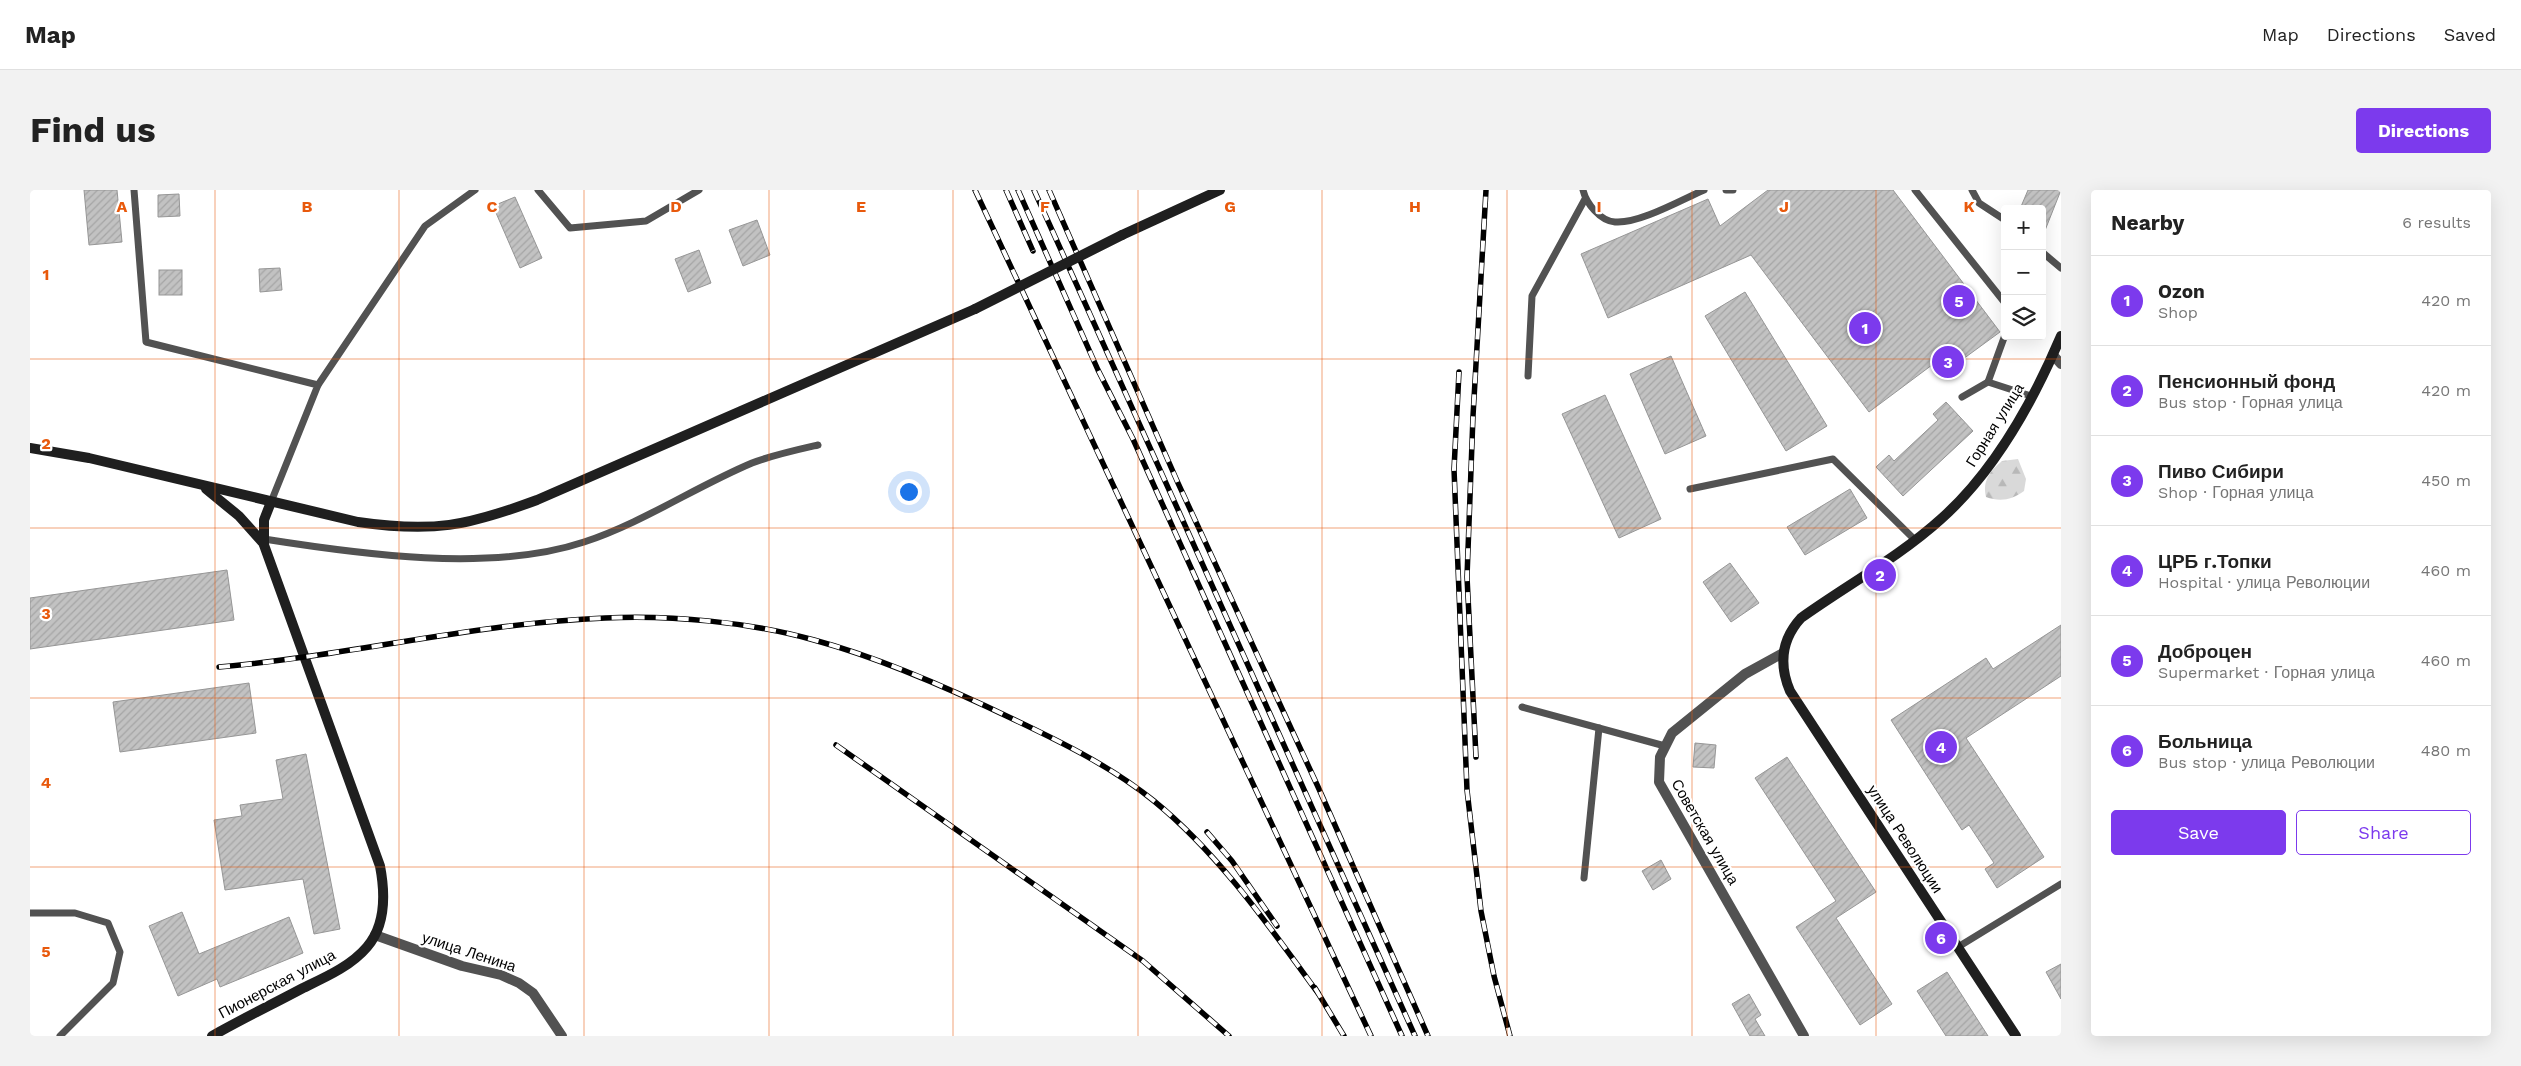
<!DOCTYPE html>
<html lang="en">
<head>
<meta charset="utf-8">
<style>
	body { margin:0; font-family:"Work Sans",sans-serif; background:#f2f2f2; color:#222 }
	.controls { position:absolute; right:15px; top:15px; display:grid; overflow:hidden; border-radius:5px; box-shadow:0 5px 20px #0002 }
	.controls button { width:45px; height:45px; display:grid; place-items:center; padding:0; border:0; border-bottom:1px solid #e0e0e0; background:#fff; color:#222; font:25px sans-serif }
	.you { position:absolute; left:878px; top:301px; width:18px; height:18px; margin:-12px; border:4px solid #fff; border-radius:50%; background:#1a73e8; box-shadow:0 0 0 8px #1a73e833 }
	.badge { display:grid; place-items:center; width:32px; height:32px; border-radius:50%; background:#7c3aed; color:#fff; font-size:16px; font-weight:700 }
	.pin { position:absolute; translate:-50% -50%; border:2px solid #fff; box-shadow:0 1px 5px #0006 }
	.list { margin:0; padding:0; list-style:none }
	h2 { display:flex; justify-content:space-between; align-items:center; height:65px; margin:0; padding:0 20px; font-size:21px }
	h2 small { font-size:16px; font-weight:400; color:#767676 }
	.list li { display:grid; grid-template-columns:32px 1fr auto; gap:15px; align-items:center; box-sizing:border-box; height:90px; padding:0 20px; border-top:1px solid #e0e0e0 }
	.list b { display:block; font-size:19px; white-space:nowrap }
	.list p { margin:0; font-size:16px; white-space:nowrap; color:#767676 }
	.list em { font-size:16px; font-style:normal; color:#767676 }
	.actions { display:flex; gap:10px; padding:15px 20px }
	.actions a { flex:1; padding:11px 0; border:1px solid #7c3aed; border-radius:5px; text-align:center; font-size:18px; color:#7c3aed }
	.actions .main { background:#7c3aed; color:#fff }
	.icon { flex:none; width:28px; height:28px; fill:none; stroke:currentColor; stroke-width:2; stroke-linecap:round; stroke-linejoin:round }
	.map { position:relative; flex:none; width:2031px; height:846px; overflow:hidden; border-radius:5px }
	header { display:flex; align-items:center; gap:30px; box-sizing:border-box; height:70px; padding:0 25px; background:#fff; border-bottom:1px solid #e0e0e0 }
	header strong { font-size:24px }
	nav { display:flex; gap:28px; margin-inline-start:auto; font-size:18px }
	.intro { display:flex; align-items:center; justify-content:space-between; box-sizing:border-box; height:120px; padding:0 30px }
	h1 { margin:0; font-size:35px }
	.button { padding:12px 22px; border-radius:5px; background:#7c3aed; color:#fff; font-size:18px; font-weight:700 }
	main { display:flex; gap:30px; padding:0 30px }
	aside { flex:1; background:#fff; border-radius:5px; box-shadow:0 5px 20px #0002 }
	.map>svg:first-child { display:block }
	.forest { fill:url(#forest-firs) }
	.building { fill:url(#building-hatch); stroke:#969696 }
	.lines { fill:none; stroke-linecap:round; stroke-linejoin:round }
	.lane { stroke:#525252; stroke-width:7 }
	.street { stroke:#525252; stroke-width:10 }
	.secondary { stroke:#1f1f1f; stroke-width:10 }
	.rail-casing { stroke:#000; stroke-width:5.5 }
	.rail { stroke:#fff; stroke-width:4; stroke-dasharray:11; stroke-linecap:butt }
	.secondary-bridge { stroke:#1f1f1f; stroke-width:10 }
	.grid { fill:none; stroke:#e8590c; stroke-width:1; stroke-opacity:0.55 }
	.labels { text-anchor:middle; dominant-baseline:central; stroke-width:4.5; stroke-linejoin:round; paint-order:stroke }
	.street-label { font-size:15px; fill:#000; stroke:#fff }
	.grid-label { font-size:16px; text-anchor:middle; font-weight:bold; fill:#e8590c; stroke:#fff; stroke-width:4.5; stroke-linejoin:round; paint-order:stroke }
</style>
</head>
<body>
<header>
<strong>Map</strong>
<nav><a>Map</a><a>Directions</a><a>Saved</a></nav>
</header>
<div class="intro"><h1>Find us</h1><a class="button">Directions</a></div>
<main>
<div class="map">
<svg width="2031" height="846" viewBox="0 0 2031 846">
	<defs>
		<pattern id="forest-firs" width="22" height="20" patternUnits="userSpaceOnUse" patternTransform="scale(1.25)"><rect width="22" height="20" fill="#d9d9d9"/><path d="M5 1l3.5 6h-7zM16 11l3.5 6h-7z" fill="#b8b8b8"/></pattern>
		<pattern id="building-hatch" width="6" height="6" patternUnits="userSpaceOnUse" patternTransform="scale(1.25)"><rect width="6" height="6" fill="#c2c2c2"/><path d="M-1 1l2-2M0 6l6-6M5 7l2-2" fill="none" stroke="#a5a5a5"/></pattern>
	</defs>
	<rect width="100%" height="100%" fill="#fff"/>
	<path class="forest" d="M1988,269L1996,289L1994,301C1982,310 1970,312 1956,307C1952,291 1960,281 1972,271Z"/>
	<g class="building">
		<path d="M54,0H87L92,52L59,55Z"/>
		<path d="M1738,0H1863L1970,142L1918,180L1910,169L1839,222L1721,65L1578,128L1551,64L1678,9L1690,36Z"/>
		<path d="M1998,0H2031L2012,48V19H1990Z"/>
		<path d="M149,4L150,26L128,27V5Z"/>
		<path d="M485,7L512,68L490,78L463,16Z"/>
		<path d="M727,30L740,65L713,76L699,40Z"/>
		<path d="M669,60L681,93L658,102L645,69Z"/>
		<path d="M250,78L252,100L230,102L229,79Z"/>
		<rect x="129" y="80" width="23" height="25"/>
		<path d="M1715,102L1797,236L1756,261L1675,126Z"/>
		<path d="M1641,166L1676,246L1635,264L1600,184Z"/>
		<path d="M1575,205L1631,329L1589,348L1532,224Z"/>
		<path d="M1916,212L1943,241L1873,306L1846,277L1859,265L1864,271L1908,230L1903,224Z"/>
		<path d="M1820,299L1837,328L1775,365L1757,337Z"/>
		<path d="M1700,373L1729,413L1701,432L1673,392Z"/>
		<path d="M197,380L204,430L0,459V408Z"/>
		<path d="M2031,435V486L1936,548L2014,667L1967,698L1955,679L1964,673L1939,635L1932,640L1861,530L1956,468L1963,479Z"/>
		<path d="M219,493L226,543L90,562L83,512Z"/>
		<path d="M1665,553L1686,555L1684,578L1663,577Z"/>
		<path d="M276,564L310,739L284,744L273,689L195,700L184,630L212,626L210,615L253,609L246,570Z"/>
		<path d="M1757,567L1846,702L1806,728L1862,814L1830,835L1766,737L1806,711L1725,588Z"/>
		<path d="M1631,670L1641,689L1623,700L1612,681Z"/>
		<path d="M152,722L169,764L259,727L273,763L190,797L187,789L148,806L119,736Z"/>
		<path d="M2031,774V809L2016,782Z"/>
		<path d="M1917,782L1958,846H1916L1887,801Z"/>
		<path d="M1719,804L1731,825L1725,829L1735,846H1720L1702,814Z"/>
	</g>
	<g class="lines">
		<g class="lane">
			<path d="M104,0L116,152L288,195L241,312"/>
			<path d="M508,0L540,38L616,31L669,0"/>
			<path d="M1553,0C1556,13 1570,31 1585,32C1609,34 1651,10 1674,0"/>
			<path d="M1696,0H1703"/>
			<path d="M1885,0L1975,113"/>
			<path d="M1942,0L1949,13L1975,30"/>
			<path d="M2012,62L2031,78"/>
			<path d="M1498,186L1502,106L1555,9"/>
			<path d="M1958,192L1975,145"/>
			<path d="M288,195L395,36L445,0"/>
			<path d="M1932,207L1958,192L2001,206"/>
			<path d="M1660,299L1803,269L1885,350"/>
			<path d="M234,349C329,364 461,383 554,352C612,333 665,297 722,273C743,265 766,260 788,255"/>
			<path d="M1492,517L1635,556"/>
			<path d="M1554,688L1569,538"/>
			<path d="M0,723H45L78,733L90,762L83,793L30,846"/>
			<path d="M1928,757L2031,694"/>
		</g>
		<g class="street">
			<path d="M2023,165L2031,174"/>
			<path d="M1753,463L1715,484L1642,543L1630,567L1629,592L1774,846"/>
			<path d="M345,745L432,776L471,785L489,793L503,803L532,846"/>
		</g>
		<g class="secondary">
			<path d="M1092,45L1190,0"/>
			<path d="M0,258L59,268L328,332C403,343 437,336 507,310L945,119"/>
			<path d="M176,299L209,326L234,354"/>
			<path d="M182,846C212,829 243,814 273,798C296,787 321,776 337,757C356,735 355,702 350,676L234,355V330L241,312"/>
			<path d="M1986,846L1760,501C1749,475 1751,450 1771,428C1817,395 1869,367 1911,329C1965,281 2003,212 2031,146"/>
		</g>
		<defs>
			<g id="rail">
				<path d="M945,0L1341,846"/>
				<path d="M976,0L1003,61"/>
				<path d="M988,0L1068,180L1103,249L1372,846"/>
				<path d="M1004,0L1385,846"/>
				<path d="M1019,0L1148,293L1289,599L1398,846"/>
				<path d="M1429,182L1424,279L1437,600L1451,721L1464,786L1480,846"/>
				<path d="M189,477C318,466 445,433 575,428C641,425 720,432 784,450C851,468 923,500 985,530C1033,553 1082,577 1124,611C1189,664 1239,736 1288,803"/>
				<path d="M806,555L1113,771L1199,846"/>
				<path d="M1446,567L1437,387L1443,226L1456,0"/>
				<path d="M1177,642L1202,671L1247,736"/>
				<path d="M1285,798L1314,846"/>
			</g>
		</defs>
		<use href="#rail" class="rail-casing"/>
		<use href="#rail" class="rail"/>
		<path class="secondary-bridge" d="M945,119L1092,45"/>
	</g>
	<path class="grid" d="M185,0V846M369,0V846M554,0V846M739,0V846M923,0V846M1108,0V846M1292,0V846M1477,0V846M1662,0V846M1846,0V846M0,169H2031M0,338H2031M0,508H2031M0,677H2031"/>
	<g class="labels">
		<g class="street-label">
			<text transform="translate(1965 235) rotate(-58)">Горная улица</text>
			<text transform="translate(1675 642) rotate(60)">Советская улица</text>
			<text transform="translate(1875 649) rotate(57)">улица Революции</text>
			<text transform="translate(439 762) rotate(18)">улица Ленина</text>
			<text transform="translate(247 794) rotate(-28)">Пионерская улица</text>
		</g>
	</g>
	<g class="grid-label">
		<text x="92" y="22">A</text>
		<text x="277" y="22">B</text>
		<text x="462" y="22">C</text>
		<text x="646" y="22">D</text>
		<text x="831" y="22">E</text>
		<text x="1015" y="22">F</text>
		<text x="1200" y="22">G</text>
		<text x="1385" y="22">H</text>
		<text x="1569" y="22">I</text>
		<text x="1754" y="22">J</text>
		<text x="1939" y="22">K</text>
		<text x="16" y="90">1</text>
		<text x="16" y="259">2</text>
		<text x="16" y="429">3</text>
		<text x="16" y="598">4</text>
		<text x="16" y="767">5</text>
	</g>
</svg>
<div class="controls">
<button>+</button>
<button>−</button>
<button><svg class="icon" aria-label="layers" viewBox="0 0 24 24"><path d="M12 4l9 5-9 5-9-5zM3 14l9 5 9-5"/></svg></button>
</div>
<div class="you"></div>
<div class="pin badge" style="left:1835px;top:138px">1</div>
<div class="pin badge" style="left:1850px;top:385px">2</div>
<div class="pin badge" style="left:1918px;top:172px">3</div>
<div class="pin badge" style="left:1911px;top:557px">4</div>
<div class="pin badge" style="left:1929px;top:111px">5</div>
<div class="pin badge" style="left:1911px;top:748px">6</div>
</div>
<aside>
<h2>Nearby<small>6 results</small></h2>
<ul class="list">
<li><span class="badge">1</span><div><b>Ozon</b><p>Shop</p></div><em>420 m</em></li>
<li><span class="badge">2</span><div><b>Пенсионный фонд</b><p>Bus stop · Горная улица</p></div><em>420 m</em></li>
<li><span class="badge">3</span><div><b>Пиво Сибири</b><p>Shop · Горная улица</p></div><em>450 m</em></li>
<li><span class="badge">4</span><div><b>ЦРБ г.Топки</b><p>Hospital · улица Революции</p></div><em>460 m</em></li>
<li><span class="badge">5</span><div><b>Доброцен</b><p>Supermarket · Горная улица</p></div><em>460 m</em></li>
<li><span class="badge">6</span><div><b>Больница</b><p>Bus stop · улица Революции</p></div><em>480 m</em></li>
</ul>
<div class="actions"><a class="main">Save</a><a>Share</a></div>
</aside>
</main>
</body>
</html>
